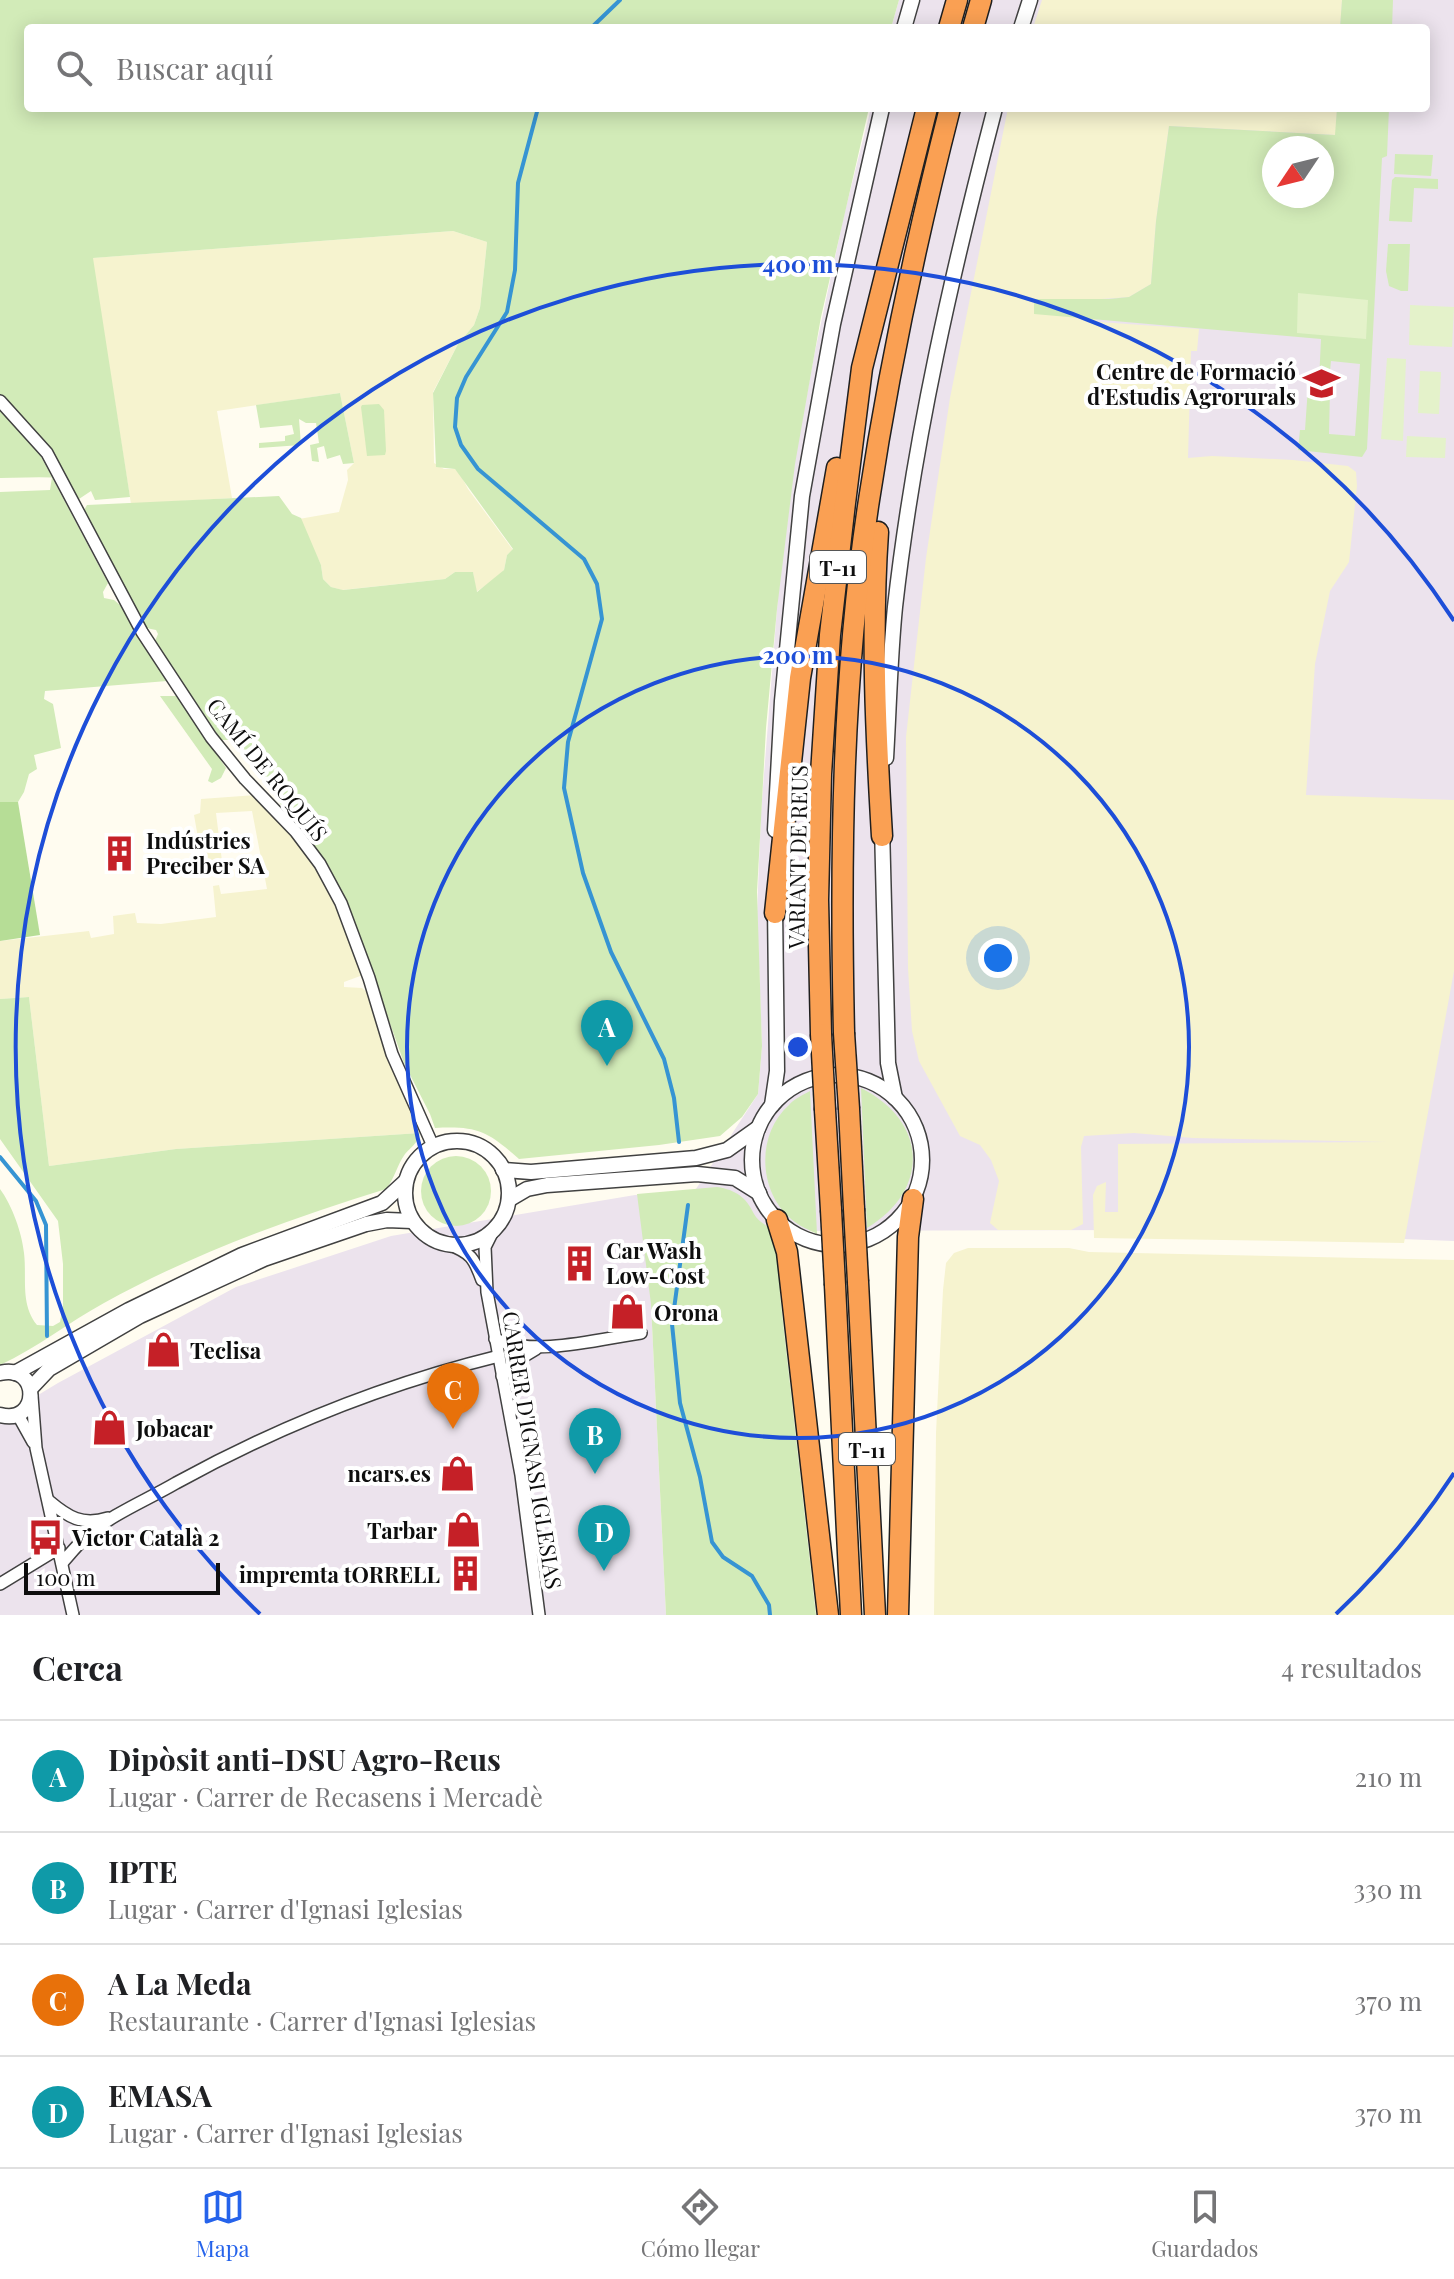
<!DOCTYPE html>
<html lang="es">
<head>
<meta charset="utf-8">
<style>
	body { margin:0; font-family:"Playfair Display",serif; background:#f2f2f2; color:#202124 }
	.compass { position:absolute; left:1262px; top:136px; width:72px; height:72px; border-radius:50%; background:#fff; box-shadow:0 4px 20px #0003; rotate:235deg }
	.scale { position:absolute; left:24px; bottom:20px; width:196px; box-sizing:border-box; padding-left:8px; border:4px solid #0e0e0e; border-top:0; font-size:22px; line-height:28px; white-space:nowrap; color:#0e0e0e; -webkit-text-stroke:6px #fff; paint-order:stroke }
	.you { position:absolute; left:998px; top:958px; width:28px; height:28px; margin:-20px; border:6px solid #fff; border-radius:50%; background:#1a73e8; box-shadow:0 0 0 12px #1a73e833 }
	.badge { display:grid; place-items:center; width:52px; height:52px; border-radius:50%; background:#2563eb; color:#fff; font-size:26px; font-weight:700 }
	.pin { position:absolute; translate:-50% -66px; filter:drop-shadow(0 2px 4px #0008) }
	.pin::after { content:''; position:absolute; top:42px; width:28px; height:24px; background:inherit; clip-path:polygon(0 0,100% 0,50% 100%) }
	.list { margin:0; padding:0; list-style:none }
	h2 { display:flex; justify-content:space-between; align-items:center; height:104px; margin:0; padding:0 32px; font-size:34px }
	h2 small { font-size:26px; font-weight:400; color:#757577 }
	.list li { display:grid; grid-template-columns:52px 1fr auto; gap:24px; align-items:center; box-sizing:border-box; height:112px; padding:0 32px; border-top:2px solid #e0e0e0 }
	.list b { display:block; font-size:30px; white-space:nowrap }
	.list p { margin:0; font-size:26px; white-space:nowrap; color:#757577 }
	.list em { font-size:26px; font-style:normal; color:#757577 }
	.icon { flex:none; width:44px; height:44px; fill:none; stroke:currentColor; stroke-width:2; stroke-linecap:round; stroke-linejoin:round }
	.map { position:relative; flex:none; width:1454px; height:1615px; overflow:hidden }
	.search { position:absolute; background:#fff; box-shadow:0 4px 20px #0003; left:24px; right:24px; top:24px; height:88px; display:flex; align-items:center; gap:20px; box-sizing:border-box; padding:0 28px; border-radius:8px; color:#757577; font-size:30px }
	.sheet { height:552px; background:#fff }
	nav { display:flex; justify-content:space-around; align-items:center; box-sizing:border-box; height:112px; border-top:2px solid #e0e0e0; background:#fff; font-size:22px; color:#757577 }
	nav a { display:grid; justify-items:center; gap:4px }
	nav .on { color:#2563eb }
	.map>svg:first-child { display:block }
	.industrial { fill:#ece3ed; fill-rule:evenodd }
	.farmland { fill:#f6f3cf }
	.green { fill:#d2ebb8; fill-rule:evenodd }
	.forest { fill:#b6dd96 }
	.pitch { fill:#e4f2ca }
	.lines { fill:none; stroke-linecap:round; stroke-linejoin:round }
	.stream { stroke:#3694d3; stroke-width:4 }
	.minor-casing { stroke:#414141; stroke-width:14 }
	.tertiary-casing { stroke:#414141; stroke-width:17 }
	.motorway-casing { stroke:#1f1f1f; stroke-width:23 }
	.minor { stroke:#fff; stroke-width:11 }
	.tertiary { stroke:#fff; stroke-width:14 }
	.motorway { stroke:#faa053; stroke-width:20 }
	.motorway-bridge-casing { stroke:#1f1f1f; stroke-width:23; stroke-linecap:butt }
	.motorway-bridge { stroke:#faa053; stroke-width:20 }
	.ring { fill:none; stroke:#1d4ed8; stroke-width:4 }
	.labels { text-anchor:middle; dominant-baseline:central; stroke-width:8; stroke-linejoin:round; paint-order:stroke }
	.shield { fill:#fff; stroke:#565656; stroke-width:2 }
	.shield-label { font-size:20px; font-weight:bold; fill:#0e0e0e }
	.poi-label { font-size:22px; font-weight:bold; fill:#0e0e0e; stroke:#fff; text-anchor:start }
	.street-label { font-size:22px; fill:#0e0e0e; stroke:#fff }
	.centre { fill:#1d4ed8; stroke:#fff; stroke-width:4 }
	.ring-label { font-size:24px; text-anchor:middle; font-weight:bold; fill:#1d4ed8; stroke:#fff; stroke-width:8; stroke-linejoin:round; paint-order:stroke }
</style>
</head>
<body>
<div class="map">
<svg width="1454" height="1615" viewBox="0 0 1454 1615">
	<rect width="100%" height="100%" fill="#fffcf0"/>
	<path class="industrial" d="M899,0H1454V1241L1160,1230L771,1231L651,1304L666,1615H0V1418L58,1383L236,1287L391,1236L635,1195L694,1192L758,1094L762,1045L757,914L761,813L778,596L795,459L814,356L844,215L871,108H1426V28H891ZM1274,148H1322V196H1274Z"/>
	<g class="farmland">
		<path d="M1042,0H1342L1340,28H1033Z"/>
		<path d="M1008,108H1337L1336,135L1169,126L1156,221L1151,284L1129,297L1073,301L1099,322L1199,329L1197,351H1191L1188,458L1212,456L1293,460L1348,466L1356,472L1357,486L1349,562L1330,591L1315,664L1306,795L1454,800V971L1404,1243L1094,1238L1093,1195L1097,1186L1106,1182L1105,1212H1118V1144L1387,1142L1193,1138L1134,1133L1084,1136L1081,1147L1083,1224L1071,1230H998L990,1223L999,1181L991,1160L980,1145L960,1136L919,1061L912,1031L908,968L906,737L926,558L950,398Z"/>
		<path d="M453,231L487,242L480,308L474,325L458,344L433,392L434,463L444,469H455L459,472L468,489L513,550L507,555L504,570L498,577L476,592L473,572H455L445,579L342,590L331,587L323,579L321,565L299,519L339,512L348,480L347,470L354,463L340,393L217,411L232,498L131,504L92,258Z"/>
		<path d="M257,795L307,853L338,904L363,975L344,982V987L362,988L370,995L397,1077L420,1133L176,1149L49,1166L29,997L0,999V941L89,931L91,938L114,934L113,916L135,913L137,923L161,924L216,917L213,886L219,885L221,894L267,889L252,811L216,813L223,869L204,872L194,815L200,813L201,799Z"/>
		<path d="M968,1248H1069L1089,1252L1454,1260V1615H934L936,1433L943,1290L946,1263L954,1253Z"/>
	</g>
	<g class="green">
		<path d="M0,0H899L891,28H28V108H869L821,317L795,464L777,609L766,728L757,892L762,1046L758,1094L742,1117L720,1136L659,1145L519,1159C487,1131 478,1126 435,1128L430,1114L404,1063L357,930L329,866L281,805L269,784L232,740H221L155,641L158,634L156,630L146,628L120,584L83,512L87,505L279,496L292,514L301,518L321,565L323,579L331,587L343,590L445,579L455,572H473L477,592L504,570L507,555L513,549L455,469L436,467L433,393L458,344L474,325L480,308L487,242L453,231L93,258L130,497L95,500L91,491L79,499L51,450L0,395Z"/>
		<path d="M1342,0H1393L1392,28H1340Z"/>
		<path d="M1337,108H1389L1387,156L1382,158L1367,449L1362,457L1298,450L1300,430H1305L1308,387L1330,389L1329,434L1355,436L1360,364L1331,361L1329,381H1319L1321,339L1034,314V299H1109L1129,297L1151,284L1156,221L1169,126L1335,135ZM1274,148H1322V196H1274Z"/>
		<path d="M1395,154L1433,155L1431,176L1394,174Z"/>
		<path d="M1395,177L1438,179V189L1414,188L1412,222L1389,221L1392,180Z"/>
		<path d="M1388,244H1410L1408,291H1401L1389,286L1386,271Z"/>
		<path d="M340,393L354,463L343,464L340,455L327,459L324,446L317,448L319,462L312,461L310,445L319,443L316,423H306L299,419L301,445L259,448V443L285,441V436L294,434L292,425L260,428L256,405Z"/>
		<path d="M379,404L384,410L386,451L385,455L367,456L361,407L362,405Z"/>
		<path d="M0,410L38,451L108,583L103,592L104,598L114,600L121,606L167,681L45,691L44,699L53,704L61,748L34,755L37,769L29,774L24,792L18,802L0,804V492L50,490L52,477L0,478Z"/>
		<path d="M160,696H177L226,768L221,778L212,783L208,781L212,769Z"/>
		<path d="M29,997L49,1166L176,1149L420,1133C418,1143 411,1147 405,1154C397,1165 395,1178 386,1189C289,1219 194,1253 104,1303C69,1322 37,1348 0,1365V1189C12,1205 22,1233 24,1253C27,1278 20,1304 37,1325L53,1326L60,1322L63,1306V1264L58,1221L0,1139V999Z"/>
		<path d="M861,1088C927,1121 931,1189 867,1228Z"/>
		<path d="M810,1091L817,1234C810,1230 801,1227 795,1222C758,1195 755,1135 789,1105C794,1099 803,1095 810,1091Z"/>
		<circle cx="456" cy="1191" r="35"/>
		<path d="M717,1187C736,1190 746,1197 754,1214C758,1222 767,1224 771,1232C780,1251 780,1274 780,1295L816,1615H666L651,1304L637,1194Z"/>
	</g>
	<path class="forest" d="M0,802H18L40,935L0,941Z"/>
	<g class="pitch">
		<path d="M1298,293L1368,300L1366,339L1297,333Z"/>
		<path d="M1410,305L1454,307L1452,347L1409,345Z"/>
		<path d="M1387,358L1406,359L1403,441L1381,439Z"/>
		<path d="M1420,371L1441,372L1439,414L1418,413Z"/>
		<path d="M1407,436L1446,438L1445,458L1406,457Z"/>
	</g>
	<g class="lines">
		<g class="stream">
			<path d="M591,28L620,0"/>
			<path d="M538,108L518,183L515,270L507,312L466,377L457,398L455,427L461,445L478,469L584,559L597,584L602,619L568,742L564,788L583,873L611,952L664,1059L674,1098L679,1142"/>
			<path d="M0,1157L36,1201L46,1225L47,1336"/>
			<path d="M688,1205L672,1324L680,1403L700,1477L712,1542L723,1557L752,1576L769,1605L770,1615"/>
		</g>
		<defs>
			<g id="minor">
				<path d="M0,401L47,453L142,632L211,737L245,779L296,832L320,864L341,903L369,978L392,1054L433,1146"/>
				<path d="M494,1229L485,1247L487,1292L521,1475L539,1615"/>
				<path d="M448,1244C471,1253 474,1258 482,1280"/>
				<path d="M495,1339C533,1357 599,1339 641,1333"/>
				<path d="M502,1376L516,1361L536,1349"/>
				<path d="M32,1396L36,1448L73,1615"/>
				<path d="M18,1415L33,1442"/>
				<path d="M49,1501C68,1517 82,1526 108,1518"/>
				<path d="M62,1563C70,1554 78,1544 87,1536C112,1514 147,1500 176,1483C278,1427 385,1384 499,1356"/>
				<path d="M0,1584L59,1548"/>
			</g>
			<g id="tertiary">
				<path d="M904,28L912,0"/>
				<path d="M1021,28L1030,0"/>
				<path d="M886,758C889,708 890,657 895,607C914,438 952,273 995,108"/>
				<path d="M882,827L888,1063L895,1098"/>
				<path d="M775,830L782,701L802,496L833,324L882,108"/>
				<circle cx="837" cy="1160" r="85"/>
				<path d="M772,1105L777,1071L775,907"/>
				<circle cx="457" cy="1193" r="52"/>
				<path d="M503,1170L531,1172L696,1158L727,1150L758,1128"/>
				<path d="M510,1199L527,1189L547,1185L697,1174L735,1178L759,1193"/>
				<path d="M0,1373C41,1363 40,1426 0,1415"/>
				<path d="M15,1373L129,1310L242,1255L382,1203L406,1181"/>
				<path d="M31,1388L49,1369L140,1316L264,1259L366,1224L387,1220L412,1221"/>
			</g>
			<g id="motorway">
				<path d="M949,28L957,0"/>
				<path d="M973,28L981,0"/>
				<path d="M878,532C871,633 876,735 882,836"/>
				<path d="M775,913L800,678L837,468"/>
				<path d="M844,1033C840,856 842,676 869,500C889,368 917,237 950,108"/>
				<path d="M821,1034L818,900L821,774L830,635L845,503L862,368L927,108"/>
				<path d="M849,1109L854,1209"/>
				<path d="M825,1110L831,1210"/>
				<path d="M777,1220L787,1252L828,1615"/>
				<path d="M858,1282L875,1615"/>
				<path d="M835,1285L851,1615"/>
				<path d="M898,1615L908,1237L913,1199"/>
			</g>
		</defs>
		<use href="#minor" class="minor-casing"/>
		<use href="#tertiary" class="tertiary-casing"/>
		<use href="#motorway" class="motorway-casing"/>
		<use href="#minor" class="minor"/>
		<use href="#tertiary" class="tertiary"/>
		<use href="#motorway" class="motorway"/>
		<defs>
			<g id="motorway-bridge">
				<path d="M844,1033L849,1109"/>
				<path d="M821,1034L825,1110"/>
				<path d="M854,1209L858,1282"/>
				<path d="M831,1210L835,1285"/>
			</g>
		</defs>
		<use href="#motorway-bridge" class="motorway-bridge-casing"/>
		<use href="#motorway-bridge" class="motorway-bridge"/>
	</g>
	<g class="ring">
		<circle cx="798" cy="1047" r="391"/>
		<path d="M1454 1473A782 782 0 0 1 1336 1614M260 1614A782 782 0 1 1 1454 621"/>
	</g>
	<defs>
		<symbol id="university-bare" viewBox="-9 -9 18 18"><path d="M0-5L7-2L0 1L-7-2ZM-4 1L0 2.5L4 1V4Q0 6-4 4Z" fill="#c52027" stroke="#fff" stroke-width="2.5" paint-order="stroke"/></symbol>
		<symbol id="building-bare" viewBox="-9 -9 18 18"><path d="M-4-6H4V6H1V3H-1V6H-4ZM-2.5-4.3h1.7v1.8h-1.7ZM.8-4.3h1.7v1.8H.8ZM-2.5-1h1.7V.8h-1.7ZM.8-1h1.7V.8H.8Z" fill="#c52027" stroke="#fff" stroke-width="2.5" paint-order="stroke"/></symbol>
		<symbol id="shop-bare" viewBox="-9 -9 18 18"><path d="M-5-2.5h2.3a2.7 3.5 0 0 1 5.4 0H5L5.5 6h-11ZM-1.5-2.5h3a1.5 2.3 0 0 0-3 0Z" fill="#c52027" stroke="#fff" stroke-width="2.5" paint-order="stroke"/></symbol>
		<symbol id="bus-bare" viewBox="-9 -9 18 18"><path d="M-5-6H5V4H4V6H2V4H-2V6H-4V4H-5ZM-3.5-4V0h7V-4ZM-3.5 1.2v1.5H-2V1.2ZM2 1.2v1.5H3.5V1.2Z" fill="#c52027" stroke="#fff" stroke-width="2.5" paint-order="stroke"/></symbol>
	</defs>
	<g fill-rule="evenodd">
		<use href="#university-bare" x="1296" y="358" width="51" height="51"/>
		<use href="#building-bare" x="94" y="828" width="51" height="51"/>
		<use href="#building-bare" x="554" y="1238" width="51" height="51"/>
		<use href="#shop-bare" x="602" y="1286" width="51" height="51"/>
		<use href="#shop-bare" x="138" y="1324" width="51" height="51"/>
		<use href="#shop-bare" x="84" y="1402" width="51" height="51"/>
		<use href="#shop-bare" x="432" y="1448" width="51" height="51"/>
		<use href="#shop-bare" x="438" y="1504" width="51" height="51"/>
		<use href="#bus-bare" x="20" y="1512" width="51" height="51"/>
		<use href="#building-bare" x="440" y="1548" width="51" height="51"/>
	</g>
	<g class="labels">
		<g class="shield">
			<rect x="810" y="551" width="56" height="32" rx="6"/>
			<rect x="839" y="1433" width="56" height="32" rx="6"/>
		</g>
		<g class="shield-label">
			<text x="838" y="567">T-11</text>
			<text x="867" y="1449">T-11</text>
		</g>
		<g class="poi-label">
			<text x="1296" y="371" text-anchor="end">Centre de Formació<tspan x="1296" dy="25">d'Estudis Agrorurals</tspan></text>
			<text x="146" y="840">Indústries<tspan x="146" dy="25">Preciber SA</tspan></text>
			<text x="606" y="1250">Car Wash<tspan x="606" dy="25">Low-Cost</tspan></text>
			<text x="654" y="1312">Orona</text>
			<text x="190" y="1350">Teclisa</text>
			<text x="136" y="1428">Jobacar</text>
			<text x="431" y="1473" text-anchor="end">ncars.es</text>
			<text x="437" y="1530" text-anchor="end">Tarbar</text>
			<text x="72" y="1537">Victor Català 2</text>
			<text x="440" y="1574" text-anchor="end">impremta tORRELL</text>
		</g>
		<g class="street-label">
			<text transform="translate(268 769) rotate(51)">CAMÍ DE ROQUÍS</text>
			<text transform="translate(797 857) rotate(-89)">VARIANT DE REUS</text>
			<text transform="translate(533 1450) rotate(81)">CARRER D'IGNASI IGLESIAS</text>
		</g>
	</g>
	<circle cx="798" cy="1047" r="12" class="centre"/>
	<g class="ring-label">
		<text x="798" y="273">400 m</text>
		<text x="798" y="664">200 m</text>
	</g>
</svg>
<svg class="compass" viewBox="-18 -18 36 36"><path d="M0-13l5 13h-10z" fill="#e53935"/><path d="M0 13l5-13h-10z" fill="#757577"/></svg>
<div class="scale">100 m</div>
<div class="you"></div>
<div class="pin badge" style="left:607px;top:1066px;background:#0f9aa8">A</div>
<div class="pin badge" style="left:595px;top:1474px;background:#0f9aa8">B</div>
<div class="pin badge" style="left:453px;top:1429px;background:#e8710a">C</div>
<div class="pin badge" style="left:604px;top:1571px;background:#0f9aa8">D</div>
<div class="search"><svg class="icon" aria-label="search" viewBox="0 0 24 24"><circle cx="10" cy="10" r="6"/><path d="M15 15l6 6"/></svg>Buscar aquí</div>
</div>
<section class="sheet">
<h2>Cerca<small>4 resultados</small></h2>
<ul class="list">
<li><span class="badge" style="background:#0f9aa8">A</span><div><b>Dipòsit anti-DSU Agro-Reus</b><p>Lugar · Carrer de Recasens i Mercadè</p></div><em>210 m</em></li>
<li><span class="badge" style="background:#0f9aa8">B</span><div><b>IPTE</b><p>Lugar · Carrer d'Ignasi Iglesias</p></div><em>330 m</em></li>
<li><span class="badge" style="background:#e8710a">C</span><div><b>A La Meda</b><p>Restaurante · Carrer d'Ignasi Iglesias</p></div><em>370 m</em></li>
<li><span class="badge" style="background:#0f9aa8">D</span><div><b>EMASA</b><p>Lugar · Carrer d'Ignasi Iglesias</p></div><em>370 m</em></li>
</ul>
</section>
<nav>
<a class="on"><svg class="icon" aria-label="map" viewBox="0 0 24 24"><path d="M3 6l6-2 6 2 6-2v14l-6 2-6-2-6 2zM9 4v14M15 6v14"/></svg>Mapa</a>
<a><svg class="icon" aria-label="directions" viewBox="0 0 24 24"><path d="M12 3l9 9-9 9-9-9zM9 14v-3h6M13 9l2 2-2 2"/></svg>Cómo llegar</a>
<a><svg class="icon" aria-label="saved" viewBox="0 0 24 24"><path d="M7 4h10v16l-5-4-5 4z"/></svg>Guardados</a>
</nav>
</body>
</html>
